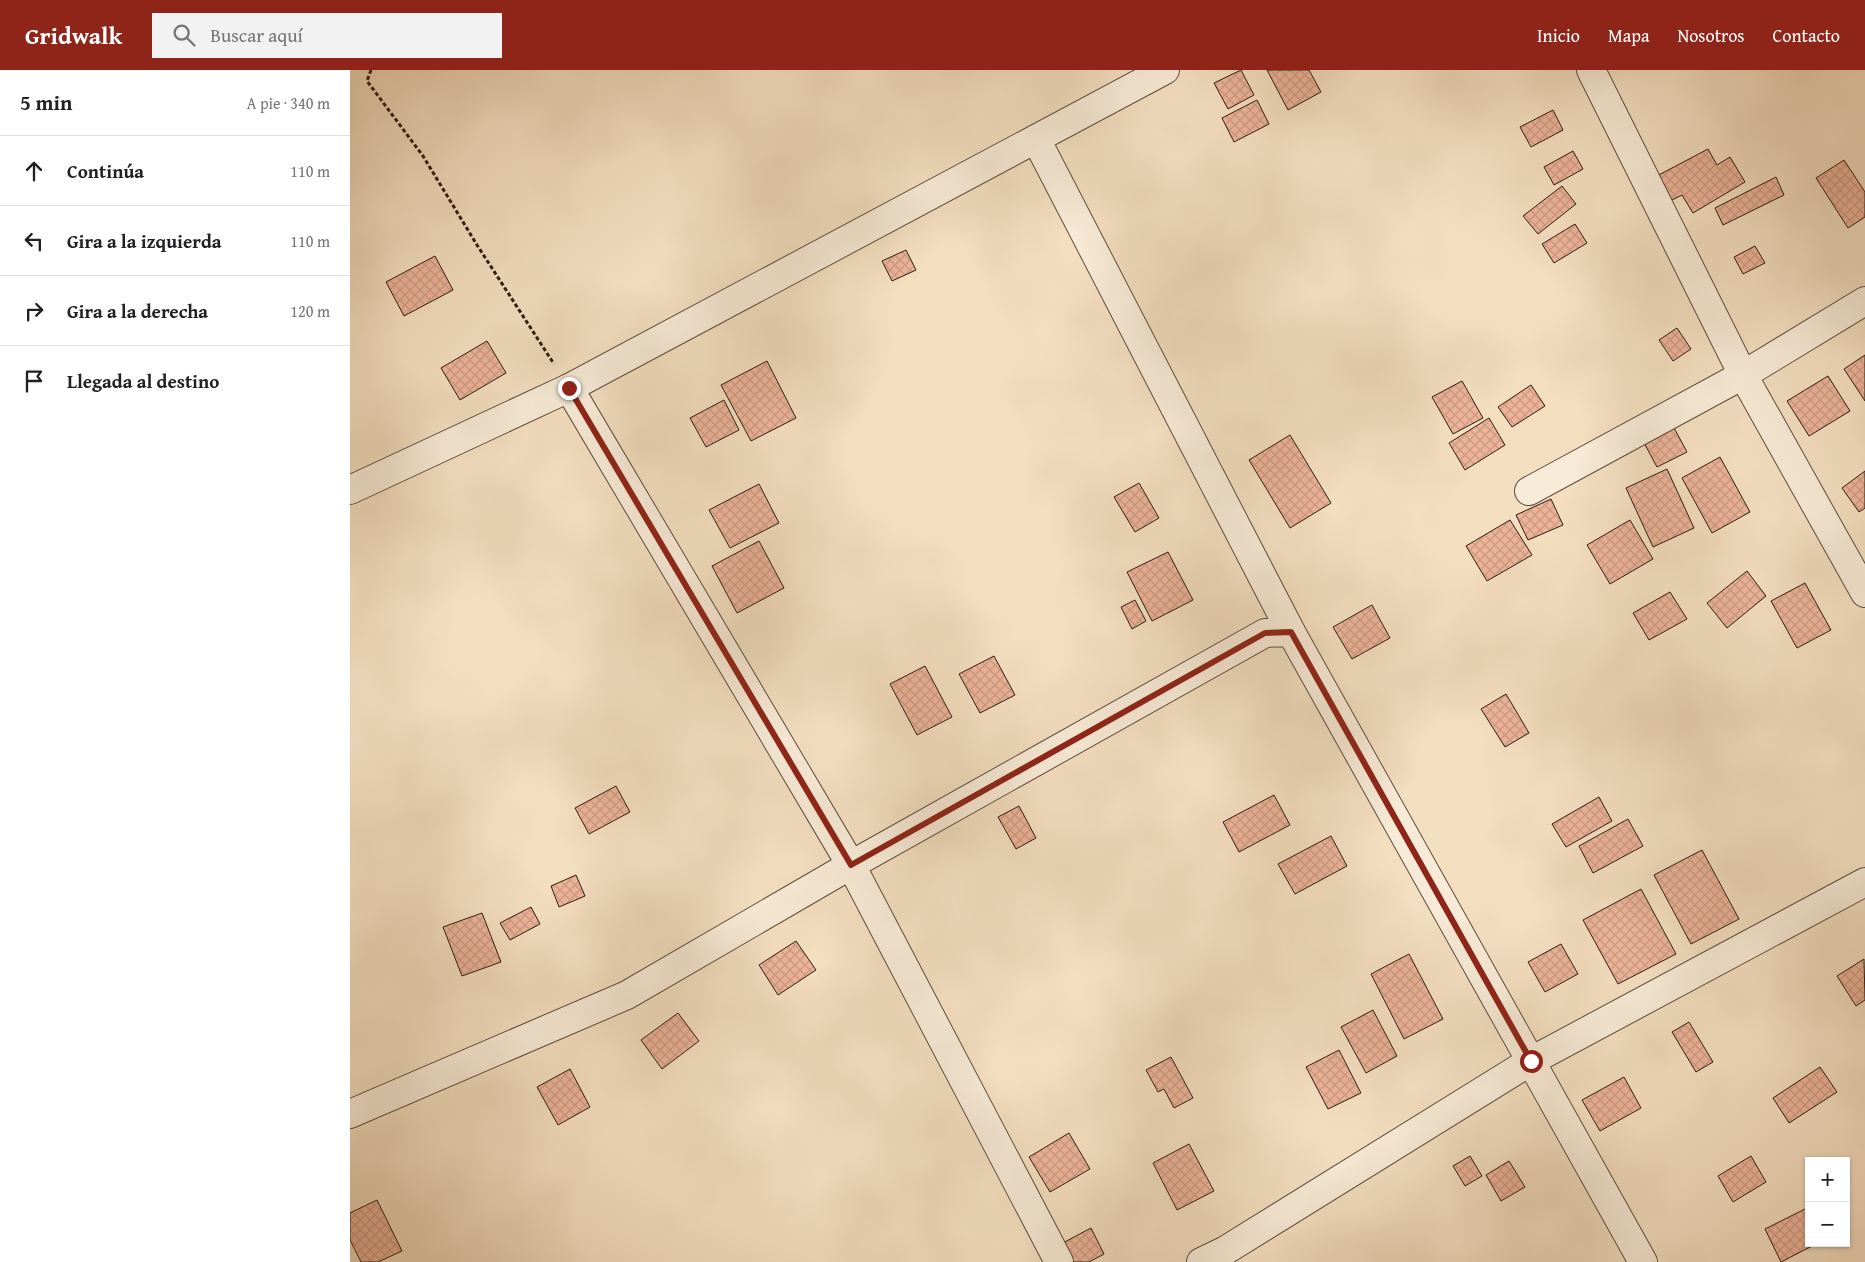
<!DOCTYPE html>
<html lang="es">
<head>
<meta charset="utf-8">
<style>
	body { margin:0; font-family:"Gentium Book Plus",serif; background:#f2f2f2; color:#202124 }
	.controls { position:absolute; right:15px; bottom:15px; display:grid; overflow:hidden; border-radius:0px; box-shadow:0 1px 4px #0004 }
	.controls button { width:45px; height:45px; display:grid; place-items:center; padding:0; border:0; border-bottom:1px solid #e0e0e0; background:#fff; color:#202124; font:25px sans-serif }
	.stop { position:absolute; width:15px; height:15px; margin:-11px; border:4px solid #8f2418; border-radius:50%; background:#fff }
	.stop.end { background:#8f2418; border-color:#fff; box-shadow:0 1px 5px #0008 }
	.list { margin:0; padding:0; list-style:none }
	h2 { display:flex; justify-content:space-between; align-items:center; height:65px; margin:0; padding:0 20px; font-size:21px }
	h2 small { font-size:16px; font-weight:400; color:#757577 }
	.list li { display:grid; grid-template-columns:32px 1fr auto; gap:15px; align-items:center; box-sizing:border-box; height:70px; padding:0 20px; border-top:1px solid #e0e0e0 }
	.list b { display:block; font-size:19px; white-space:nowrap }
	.list em { font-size:16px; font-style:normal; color:#757577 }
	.icon { flex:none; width:28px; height:28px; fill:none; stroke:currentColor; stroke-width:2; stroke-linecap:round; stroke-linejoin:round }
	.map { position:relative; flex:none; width:1515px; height:1192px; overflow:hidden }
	header { display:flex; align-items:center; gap:30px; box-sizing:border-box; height:70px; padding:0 25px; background:#8f2418; color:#fff }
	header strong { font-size:24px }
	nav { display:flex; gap:28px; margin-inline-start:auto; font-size:18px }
	.search { width:350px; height:45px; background:#f2f2f2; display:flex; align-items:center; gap:12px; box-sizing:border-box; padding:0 18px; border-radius:0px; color:#757577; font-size:19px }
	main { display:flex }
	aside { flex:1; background:#fff }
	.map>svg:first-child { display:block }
	.building { fill:url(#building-cross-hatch); stroke:#2c1d13 }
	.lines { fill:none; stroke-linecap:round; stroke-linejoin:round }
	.street-casing { stroke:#5e4d3e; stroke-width:30 }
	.path { stroke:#2c1d13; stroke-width:3; stroke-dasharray:4 2.5; stroke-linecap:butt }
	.street { stroke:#f7ead6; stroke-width:28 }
	.route { stroke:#8f2418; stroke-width:6 }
</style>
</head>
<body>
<header>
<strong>Gridwalk</strong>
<div class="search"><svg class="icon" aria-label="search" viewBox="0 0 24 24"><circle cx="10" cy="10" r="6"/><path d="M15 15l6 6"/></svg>Buscar aquí</div>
<nav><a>Inicio</a><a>Mapa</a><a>Nosotros</a><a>Contacto</a></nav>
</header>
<main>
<aside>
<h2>5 min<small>A pie · 340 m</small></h2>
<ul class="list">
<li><svg class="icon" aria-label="ahead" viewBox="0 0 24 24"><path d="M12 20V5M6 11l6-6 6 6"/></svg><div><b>Continúa</b></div><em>110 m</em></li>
<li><svg class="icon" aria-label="left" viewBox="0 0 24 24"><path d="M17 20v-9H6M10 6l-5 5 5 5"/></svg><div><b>Gira a la izquierda</b></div><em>110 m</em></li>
<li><svg class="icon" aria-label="right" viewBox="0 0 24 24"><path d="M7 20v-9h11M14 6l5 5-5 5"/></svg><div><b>Gira a la derecha</b></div><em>120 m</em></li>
<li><svg class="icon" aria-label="arrive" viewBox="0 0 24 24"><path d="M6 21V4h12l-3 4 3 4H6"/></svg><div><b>Llegada al destino</b></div></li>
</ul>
</aside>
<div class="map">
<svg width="1515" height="1192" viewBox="0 0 1515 1192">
	<defs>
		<pattern id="building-cross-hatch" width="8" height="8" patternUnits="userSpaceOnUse" patternTransform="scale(1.25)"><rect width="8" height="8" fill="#ecb399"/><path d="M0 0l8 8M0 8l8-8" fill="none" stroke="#cb9a83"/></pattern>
	</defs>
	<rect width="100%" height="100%" fill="#f3dec0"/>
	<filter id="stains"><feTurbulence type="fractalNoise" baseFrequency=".004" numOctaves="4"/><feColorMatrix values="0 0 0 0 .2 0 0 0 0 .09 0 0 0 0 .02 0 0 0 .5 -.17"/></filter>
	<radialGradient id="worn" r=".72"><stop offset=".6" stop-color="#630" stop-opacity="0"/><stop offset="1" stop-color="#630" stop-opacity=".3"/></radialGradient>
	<g class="building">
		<path d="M891,0L904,25L878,39L864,13Z"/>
		<path d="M917,0H959L971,22L938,40Z"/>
		<path d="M907,30L919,54L884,72L872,48Z"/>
		<path d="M1203,40L1213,60L1181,77L1170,57Z"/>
		<path d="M1358,79L1367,95L1380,87L1395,112L1343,143L1332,125L1318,132L1305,107Z"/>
		<path d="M1223,81L1233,99L1204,115L1194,97Z"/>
		<path d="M1494,90L1515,122V147L1498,158L1466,108Z"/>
		<path d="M1426,107L1434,125L1373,155L1365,138Z"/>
		<path d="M1212,116L1226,134L1188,164L1173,146Z"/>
		<path d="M1225,154L1237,173L1204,193L1192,174Z"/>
		<path d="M1405,176L1415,193L1393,204L1384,187Z"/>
		<path d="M556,180L566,200L542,211L532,191Z"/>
		<path d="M85,186L103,220L54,246L36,212Z"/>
		<path d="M1327,258L1341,279L1323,291L1309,270Z"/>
		<path d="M137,271L156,303L110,330L91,298Z"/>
		<path d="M1515,285V331L1494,299Z"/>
		<path d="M417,291L446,348L401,371L371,315Z"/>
		<path d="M1478,306L1500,341L1459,366L1437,331Z"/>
		<path d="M1112,311L1133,348L1103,364L1082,327Z"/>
		<path d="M1181,315L1195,336L1162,357L1148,337Z"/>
		<path d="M374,330L389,360L356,377L340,348Z"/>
		<path d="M1139,348L1155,375L1115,400L1099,373Z"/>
		<path d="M1323,356L1337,382L1307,397L1293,371Z"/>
		<path d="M940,365L981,433L940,458L899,390Z"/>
		<path d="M1370,387L1400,442L1362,463L1332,408Z"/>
		<path d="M1317,399L1344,458L1303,477L1276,418Z"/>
		<path d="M1515,401V438L1509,442L1492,418Z"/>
		<path d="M789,413L809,448L785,462L764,427Z"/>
		<path d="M409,414L429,453L380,478L359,440Z"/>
		<path d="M1201,429L1213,455L1178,470L1166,445Z"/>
		<path d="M1160,450L1182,485L1137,511L1116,476Z"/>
		<path d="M1280,450L1303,489L1260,514L1237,475Z"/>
		<path d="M409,471L434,518L387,543L362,496Z"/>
		<path d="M818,482L843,530L802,551L777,502Z"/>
		<path d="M1397,501L1416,526L1377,558L1357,533Z"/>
		<path d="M1455,513L1481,560L1447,578L1421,531Z"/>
		<path d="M1320,522L1337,549L1299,570L1283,543Z"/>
		<path d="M785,530L796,551L782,559L771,537Z"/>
		<path d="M1022,535L1040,568L1002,589L983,557Z"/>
		<path d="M644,586L665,625L630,643L609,604Z"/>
		<path d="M575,596L602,647L567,665L540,614Z"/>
		<path d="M1156,624L1179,663L1155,677L1131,639Z"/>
		<path d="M266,716L280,742L239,764L225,738Z"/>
		<path d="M924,725L940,755L889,782L873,752Z"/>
		<path d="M1249,727L1262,751L1216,777L1202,754Z"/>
		<path d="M669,736L686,768L666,779L648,747Z"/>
		<path d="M1278,749L1293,776L1243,803L1229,776Z"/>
		<path d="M981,766L997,796L945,824L928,794Z"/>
		<path d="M1352,780L1389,849L1341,874L1304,805Z"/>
		<path d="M226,805L235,826L209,837L201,816Z"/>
		<path d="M1291,819L1326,884L1268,914L1233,850Z"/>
		<path d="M181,837L190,854L160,870L150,853Z"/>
		<path d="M132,843L151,892L112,906L93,857Z"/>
		<path d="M446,871L466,900L428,925L409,895Z"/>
		<path d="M1211,874L1228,904L1195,922L1178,892Z"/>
		<path d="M1059,884L1093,949L1054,969L1021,904Z"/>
		<path d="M1514,889L1515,930L1506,936L1487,906Z"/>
		<path d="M1023,940L1047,986L1016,1003L991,957Z"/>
		<path d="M328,943L349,971L312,999L291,970Z"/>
		<path d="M1339,952L1363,992L1346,1002L1322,962Z"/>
		<path d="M989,980L1011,1023L978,1039L956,997Z"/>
		<path d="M821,987L843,1028L824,1038L814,1019L808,1022L796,1000Z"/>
		<path d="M1470,997L1487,1022L1439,1053L1423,1028Z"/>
		<path d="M220,999L240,1037L208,1055L187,1017Z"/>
		<path d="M1274,1007L1291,1038L1250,1061L1232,1030Z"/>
		<path d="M719,1063L740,1099L700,1122L679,1087Z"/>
		<path d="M839,1074L864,1121L827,1140L803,1093Z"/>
		<path d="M1120,1086L1132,1106L1115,1116L1103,1096Z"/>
		<path d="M1401,1086L1416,1112L1383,1132L1368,1106Z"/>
		<path d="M1159,1091L1175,1117L1151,1131L1136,1105Z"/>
		<path d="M27,1130L52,1181L28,1192H11L0,1170V1143Z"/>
		<path d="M1459,1137V1173H1468L1431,1192L1415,1159Z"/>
		<path d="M741,1158L754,1184L739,1192H718L709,1175Z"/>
	</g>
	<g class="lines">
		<defs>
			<g id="street">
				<path d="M1241,0L1393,305L1515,523"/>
				<path d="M686,69L941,562"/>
				<path d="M219,318L501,795L709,1192"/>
				<path d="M0,420L219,318L815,0"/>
				<path d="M1179,421L1393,305L1515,231"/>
				<path d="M0,1044L277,925L501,795L915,563L941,562L1293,1192"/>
				<path d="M851,1192L876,1180L1181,991L1515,812"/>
			</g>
		</defs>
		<use href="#street" class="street-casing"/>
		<path class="path" d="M21,0L17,11L73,86L127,175L204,294"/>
		<use href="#street" class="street"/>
	</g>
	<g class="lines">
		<path class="route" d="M219,318L501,795L915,563L941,562L1181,991"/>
	</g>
	<rect width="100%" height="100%" filter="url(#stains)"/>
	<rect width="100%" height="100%" fill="url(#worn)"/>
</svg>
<div class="controls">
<button>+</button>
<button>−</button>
</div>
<div class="stop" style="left:1181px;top:991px"></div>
<div class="stop end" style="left:219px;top:318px"></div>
</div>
</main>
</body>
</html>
